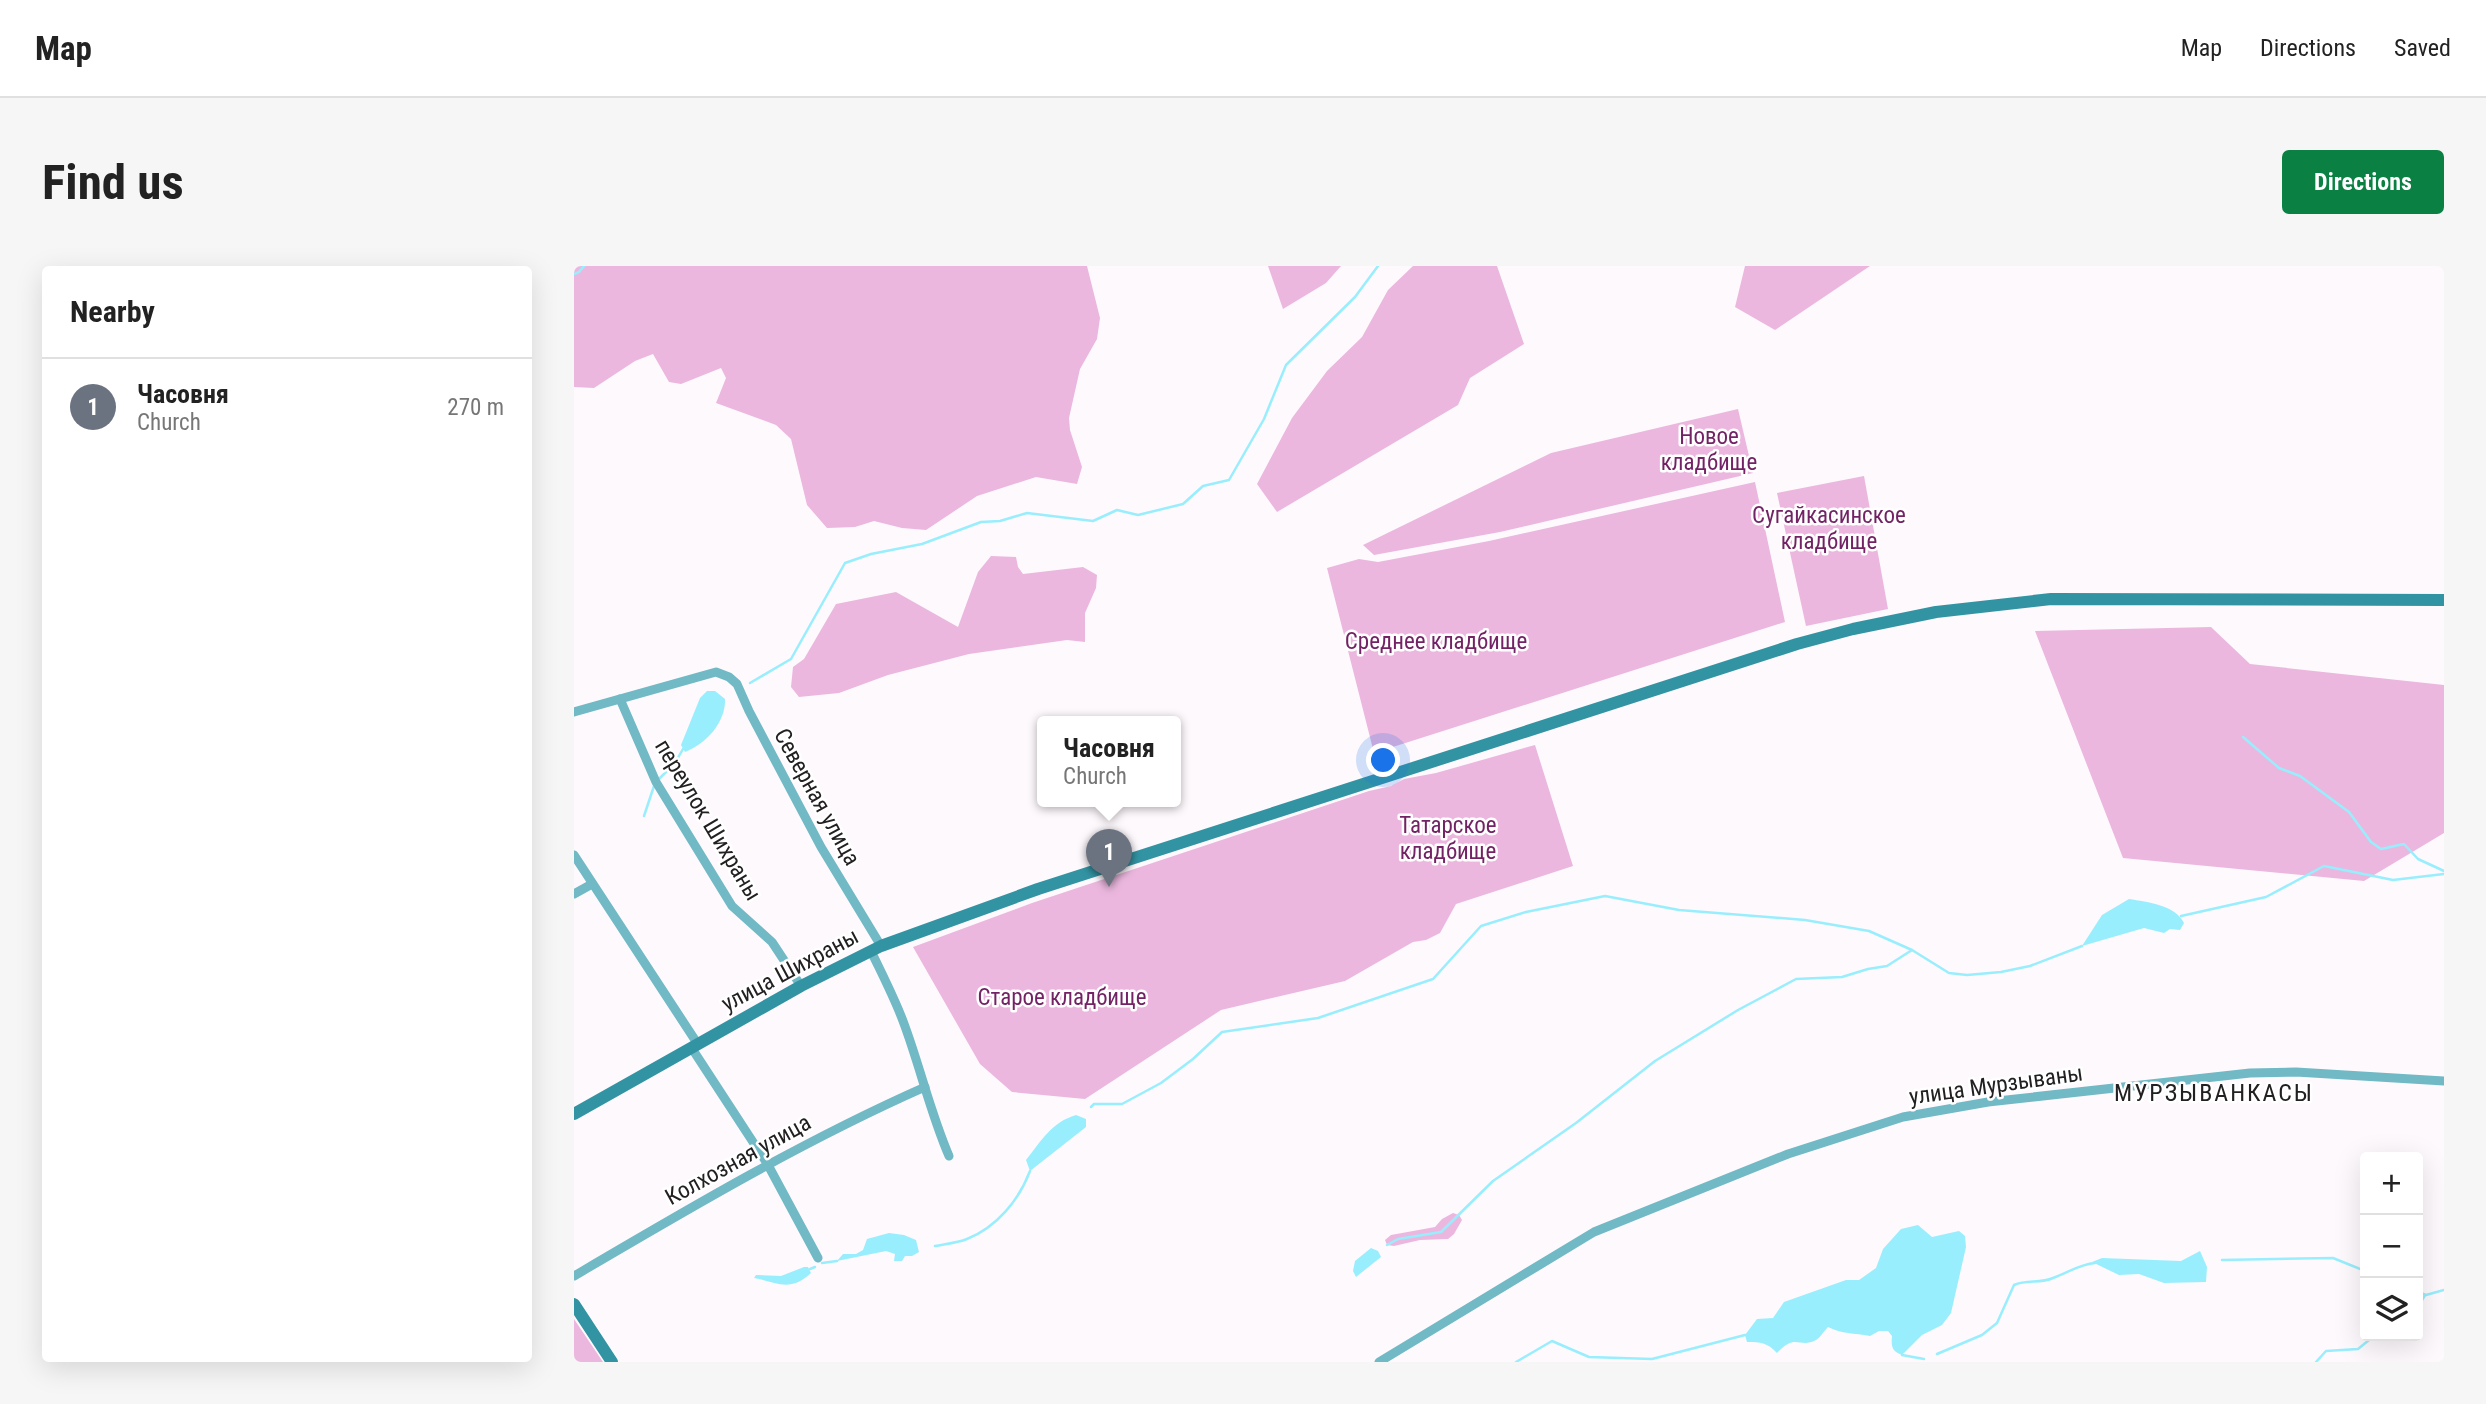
<!DOCTYPE html>
<html lang="en">
<head>
<meta charset="utf-8">
<style>
	body { margin:0; font-family:"Roboto Condensed",sans-serif; background:#f6f6f6; color:#222 }
	.controls { position:absolute; right:21px; bottom:21px; display:grid; overflow:hidden; border-radius:7px; box-shadow:0 7px 28px #0002 }
	.controls button { width:63px; height:63px; display:grid; place-items:center; padding:0; border:0; border-bottom:2px solid #e0e0e0; background:#fff; color:#222; font:35px sans-serif }
	.you { position:absolute; left:810px; top:495px; width:24px; height:24px; margin:-18px; border:5px solid #fff; border-radius:50%; background:#1a73e8; box-shadow:0 0 0 10px #1a73e833 }
	.badge { display:grid; place-items:center; width:46px; height:46px; border-radius:50%; background:#0b8043; color:#fff; font-size:23px; font-weight:700 }
	.pin { position:absolute; translate:-50% -58px; filter:drop-shadow(0 2px 4px #0008) }
	.pin::after { content:''; position:absolute; top:37px; width:24px; height:21px; background:inherit; clip-path:polygon(0 0,100% 0,50% 100%) }
	.popup { position:absolute; left:463px; top:450px; width:144px; height:91px; box-sizing:border-box; display:grid; place-content:center; border-radius:7px; background:#fff; filter:drop-shadow(0 2px 5px #0005); font-size:23px; white-space:nowrap; color:#767676 }
	.popup b { font-size:26px; color:#222 }
	.popup::after { content:''; position:absolute; left:50%; top:100%; margin-left:-14px; border:14px solid transparent; border-top-color:#fff }
	.list { margin:0; padding:0; list-style:none }
	h2 { display:flex; justify-content:space-between; align-items:center; height:91px; margin:0; padding:0 28px; font-size:30px }
	h2 small { font-size:23px; font-weight:400; color:#767676 }
	.list li { display:grid; grid-template-columns:46px 1fr auto; gap:21px; align-items:center; box-sizing:border-box; height:98px; padding:0 28px; border-top:2px solid #e0e0e0 }
	.list b { display:block; font-size:26px; white-space:nowrap }
	.list p { margin:0; font-size:23px; white-space:nowrap; color:#767676 }
	.list em { font-size:23px; font-style:normal; color:#767676 }
	.icon { flex:none; width:38px; height:38px; fill:none; stroke:currentColor; stroke-width:2; stroke-linecap:round; stroke-linejoin:round }
	.map { position:relative; flex:none; width:1870px; height:1096px; overflow:hidden; border-radius:7px }
	header { display:flex; align-items:center; gap:42px; box-sizing:border-box; height:98px; padding:0 35px; background:#fff; border-bottom:2px solid #e0e0e0 }
	header strong { font-size:33px }
	nav { display:flex; gap:38px; margin-inline-start:auto; font-size:24px }
	.intro { display:flex; align-items:center; justify-content:space-between; box-sizing:border-box; height:168px; padding:0 42px }
	h1 { margin:0; font-size:49px }
	.button { padding:18px 32px; border-radius:7px; background:#0b8043; color:#fff; font-size:24px; font-weight:700 }
	main { display:flex; gap:42px; padding:0 42px }
	aside { flex:1; background:#fff; border-radius:7px; box-shadow:0 7px 28px #0002 }
	.map>svg:first-child { display:block }
	.green { fill:#ebb7de }
	.water { fill:#98eefd }
	.lines { fill:none; stroke-linecap:round; stroke-linejoin:round }
	.stream { stroke:#98eefd; stroke-width:2.5 }
	.street { stroke:#70b9c5; stroke-width:9 }
	.secondary { stroke:#3294a3; stroke-width:12 }
	.labels { text-anchor:middle; dominant-baseline:central; stroke-width:5; stroke-linejoin:round; paint-order:stroke }
	.park-label { font-size:23px; fill:#732365; stroke:#fff }
	.street-label { font-size:23px; fill:#222021; stroke:#fff }
	.neighbourhood-label { font-size:24px; letter-spacing:2px; fill:#222021; stroke:#fff }
</style>
</head>
<body>
<header>
<strong>Map</strong>
<nav><a>Map</a><a>Directions</a><a>Saved</a></nav>
</header>
<div class="intro"><h1>Find us</h1><a class="button">Directions</a></div>
<main>
<aside>
<h2>Nearby<small></small></h2>
<ul class="list">
<li><span class="badge" style="background:#6b7280">1</span><div><b>Часовня</b><p>Church</p></div><em>270 m</em></li>
</ul>
</aside>
<div class="map">
<svg width="1870" height="1096" viewBox="0 0 1870 1096">
	<rect width="100%" height="100%" fill="#fef9fd"/>
	<g class="green">
		<path d="M0,0H513L526,52L523,73L506,103L495,152L496,164L508,201L503,218L462,211L403,230L352,264L328,262L300,255L281,261L253,262L233,239L217,173L202,159L142,137L152,112L147,102L107,118L95,116L79,88L61,95L20,122L0,121Z"/>
		<path d="M694,0H767L752,17L709,43Z"/>
		<path d="M839,0H923L950,78L896,112L884,139L703,246L683,218L718,152L753,105L788,71L814,24Z"/>
		<path d="M1171,0H1296L1201,64L1161,41Z"/>
		<path d="M1164,143L1179,207L926,266L800,289L789,279L977,187Z"/>
		<path d="M1290,210L1314,343L1232,360L1203,227Z"/>
		<path d="M1181,216L1211,356L800,487L753,302L785,293L804,296L915,275Z"/>
		<path d="M417,290L442,291L444,301L449,308L509,301L523,309L522,322L511,347V376L493,374L395,388L314,409L265,427L225,431L217,421L219,401L230,393L262,338L322,326L384,361L404,306Z"/>
		<path d="M1637,361L1676,398L1870,419V567L1790,615L1549,592L1461,365Z"/>
		<path d="M961,479L999,600L882,638L866,667L852,674L839,676L771,715L647,744L511,833L438,826L406,798L339,681L458,637L795,525L817,520L830,513L862,507Z"/>
		<path d="M879,947L885,949L888,954L880,968L874,973L846,974L820,980L813,979L811,974L817,969L861,961L868,953Z"/>
		<path d="M0,1053L29,1096H0Z"/>
	</g>
	<g class="water">
		<path d="M133,425H141L151,433C152,456 132,478 111,486L107,479L126,432Z"/>
		<path d="M1555,633C1574,636 1601,639 1610,657L1606,664L1596,663L1590,667L1570,662L1508,680L1528,649Z"/>
		<path d="M502,849L512,853V861L456,905L452,894C467,875 478,856 502,849Z"/>
		<path d="M1344,959L1358,971L1385,965L1391,970L1392,981L1377,1047L1368,1059L1348,1069L1328,1089C1318,1085 1317,1081 1318,1070L1314,1065H1305L1296,1070C1280,1067 1268,1068 1254,1061C1250,1065 1246,1072 1242,1074C1225,1083 1222,1066 1203,1087C1194,1077 1187,1076 1173,1076L1171,1069L1183,1053L1199,1052L1210,1036L1272,1014H1285L1302,1002L1309,983L1327,963Z"/>
		<path d="M315,967L330,969L342,974L345,986L338,990H331L328,995H320L321,988L312,985L263,995L269,988H282L289,984L293,973Z"/>
		<path d="M797,982L804,985L807,991L782,1011L779,1005L781,995Z"/>
		<path d="M1626,985L1633,1001L1632,1016L1590,1017L1565,1008L1545,1009L1518,996L1528,992L1607,995Z"/>
		<path d="M230,1001H234L237,1007C216,1027 202,1016 180,1012L182,1009L207,1010Z"/>
	</g>
	<g class="lines">
		<g class="stream">
			<path d="M0,8L5,6L10,0"/>
			<path d="M176,417L217,393L271,297L297,288L348,278L407,256L426,255L453,247L519,255L543,244L564,249L609,238L629,220L655,214L690,153L712,99L781,31L804,0"/>
			<path d="M1669,471L1705,502L1726,510L1775,546L1797,576L1807,583L1830,578L1844,593L1870,605"/>
			<path d="M83,515L101,497L109,483"/>
			<path d="M70,550L80,520"/>
			<path d="M1607,650L1692,631L1750,600L1819,614L1870,608"/>
			<path d="M517,841L520,838H548L587,817L619,793L648,766L744,752L859,713L907,660L952,646L1031,630L1105,644L1231,654L1295,665L1338,684L1375,707L1393,709L1427,706L1456,700L1508,680"/>
			<path d="M813,979L824,973L867,966L919,915L1002,857L1081,795L1164,744L1222,713L1268,711L1294,703L1313,700L1338,684"/>
			<path d="M361,980C371,978 383,977 393,973C423,961 445,934 456,905"/>
			<path d="M1648,994L1759,992L1791,1005"/>
			<path d="M248,997L263,995"/>
			<path d="M236,1003L241,1001"/>
			<path d="M1844,1026L1852,1029L1870,1024"/>
			<path d="M1844,1041L1851,1029"/>
			<path d="M1363,1088L1408,1069L1423,1057L1440,1019C1453,1013 1466,1018 1479,1012C1493,1007 1506,998 1521,997"/>
			<path d="M1328,1089L1350,1093"/>
			<path d="M942,1096L978,1075L1015,1091L1078,1093L1171,1069"/>
			<path d="M1742,1096L1752,1085L1784,1083L1800,1070"/>
		</g>
		<g class="street">
			<path d="M46,433L82,516L158,640L198,676L227,720"/>
			<path d="M0,446L142,406L155,411L163,418L175,445L247,581L307,680"/>
			<path d="M0,589L123,777"/>
			<path d="M0,628L18,618"/>
			<path d="M297,685C308,708 320,731 329,755C346,800 356,846 375,890"/>
			<path d="M117,781L194,899L244,992"/>
			<path d="M0,1010C114,943 229,875 351,821"/>
			<path d="M805,1096L1020,966L1214,888L1329,851L1414,836L1676,807L1722,806L1870,815"/>
		</g>
		<g class="secondary">
			<path d="M0,848L227,720L307,680L464,623L1223,378L1279,363L1362,346L1477,333L1870,334"/>
			<path d="M0,1038L38,1096"/>
		</g>
	</g>
	<g class="labels">
		<g class="park-label">
			<text x="1135" y="170">Новое<tspan x="1135" dy="26">кладбище</tspan></text>
			<text x="1255" y="249">Сугайкасинское<tspan x="1255" dy="26">кладбище</tspan></text>
			<text x="862" y="375">Среднее кладбище</text>
			<text x="874" y="559">Татарское<tspan x="874" dy="26">кладбище</tspan></text>
			<text x="488" y="731">Старое кладбище</text>
		</g>
		<g class="street-label">
			<text transform="translate(243 531) rotate(61)">Северная улица</text>
			<text transform="translate(134 554) rotate(59)">переулок Шихраны</text>
			<text transform="translate(216 704) rotate(-28)">улица Шихраны</text>
			<text transform="translate(1422 819) rotate(-8)">улица Мурзываны</text>
			<text transform="translate(164 894) rotate(-29)">Колхозная улица</text>
		</g>
		<g class="neighbourhood-label">
			<text x="1640" y="827">МУРЗЫВАНКАСЫ</text>
		</g>
	</g>
</svg>
<div class="controls">
<button>+</button>
<button>−</button>
<button><svg class="icon" aria-label="layers" viewBox="0 0 24 24"><path d="M12 4l9 5-9 5-9-5zM3 14l9 5 9-5"/></svg></button>
</div>
<div class="you"></div>
<div class="pin badge" style="left:535px;top:621px;background:#6b7280">1</div>
<div class="popup"><b>Часовня</b>Church</div>
</div>
</main>
</body>
</html>
